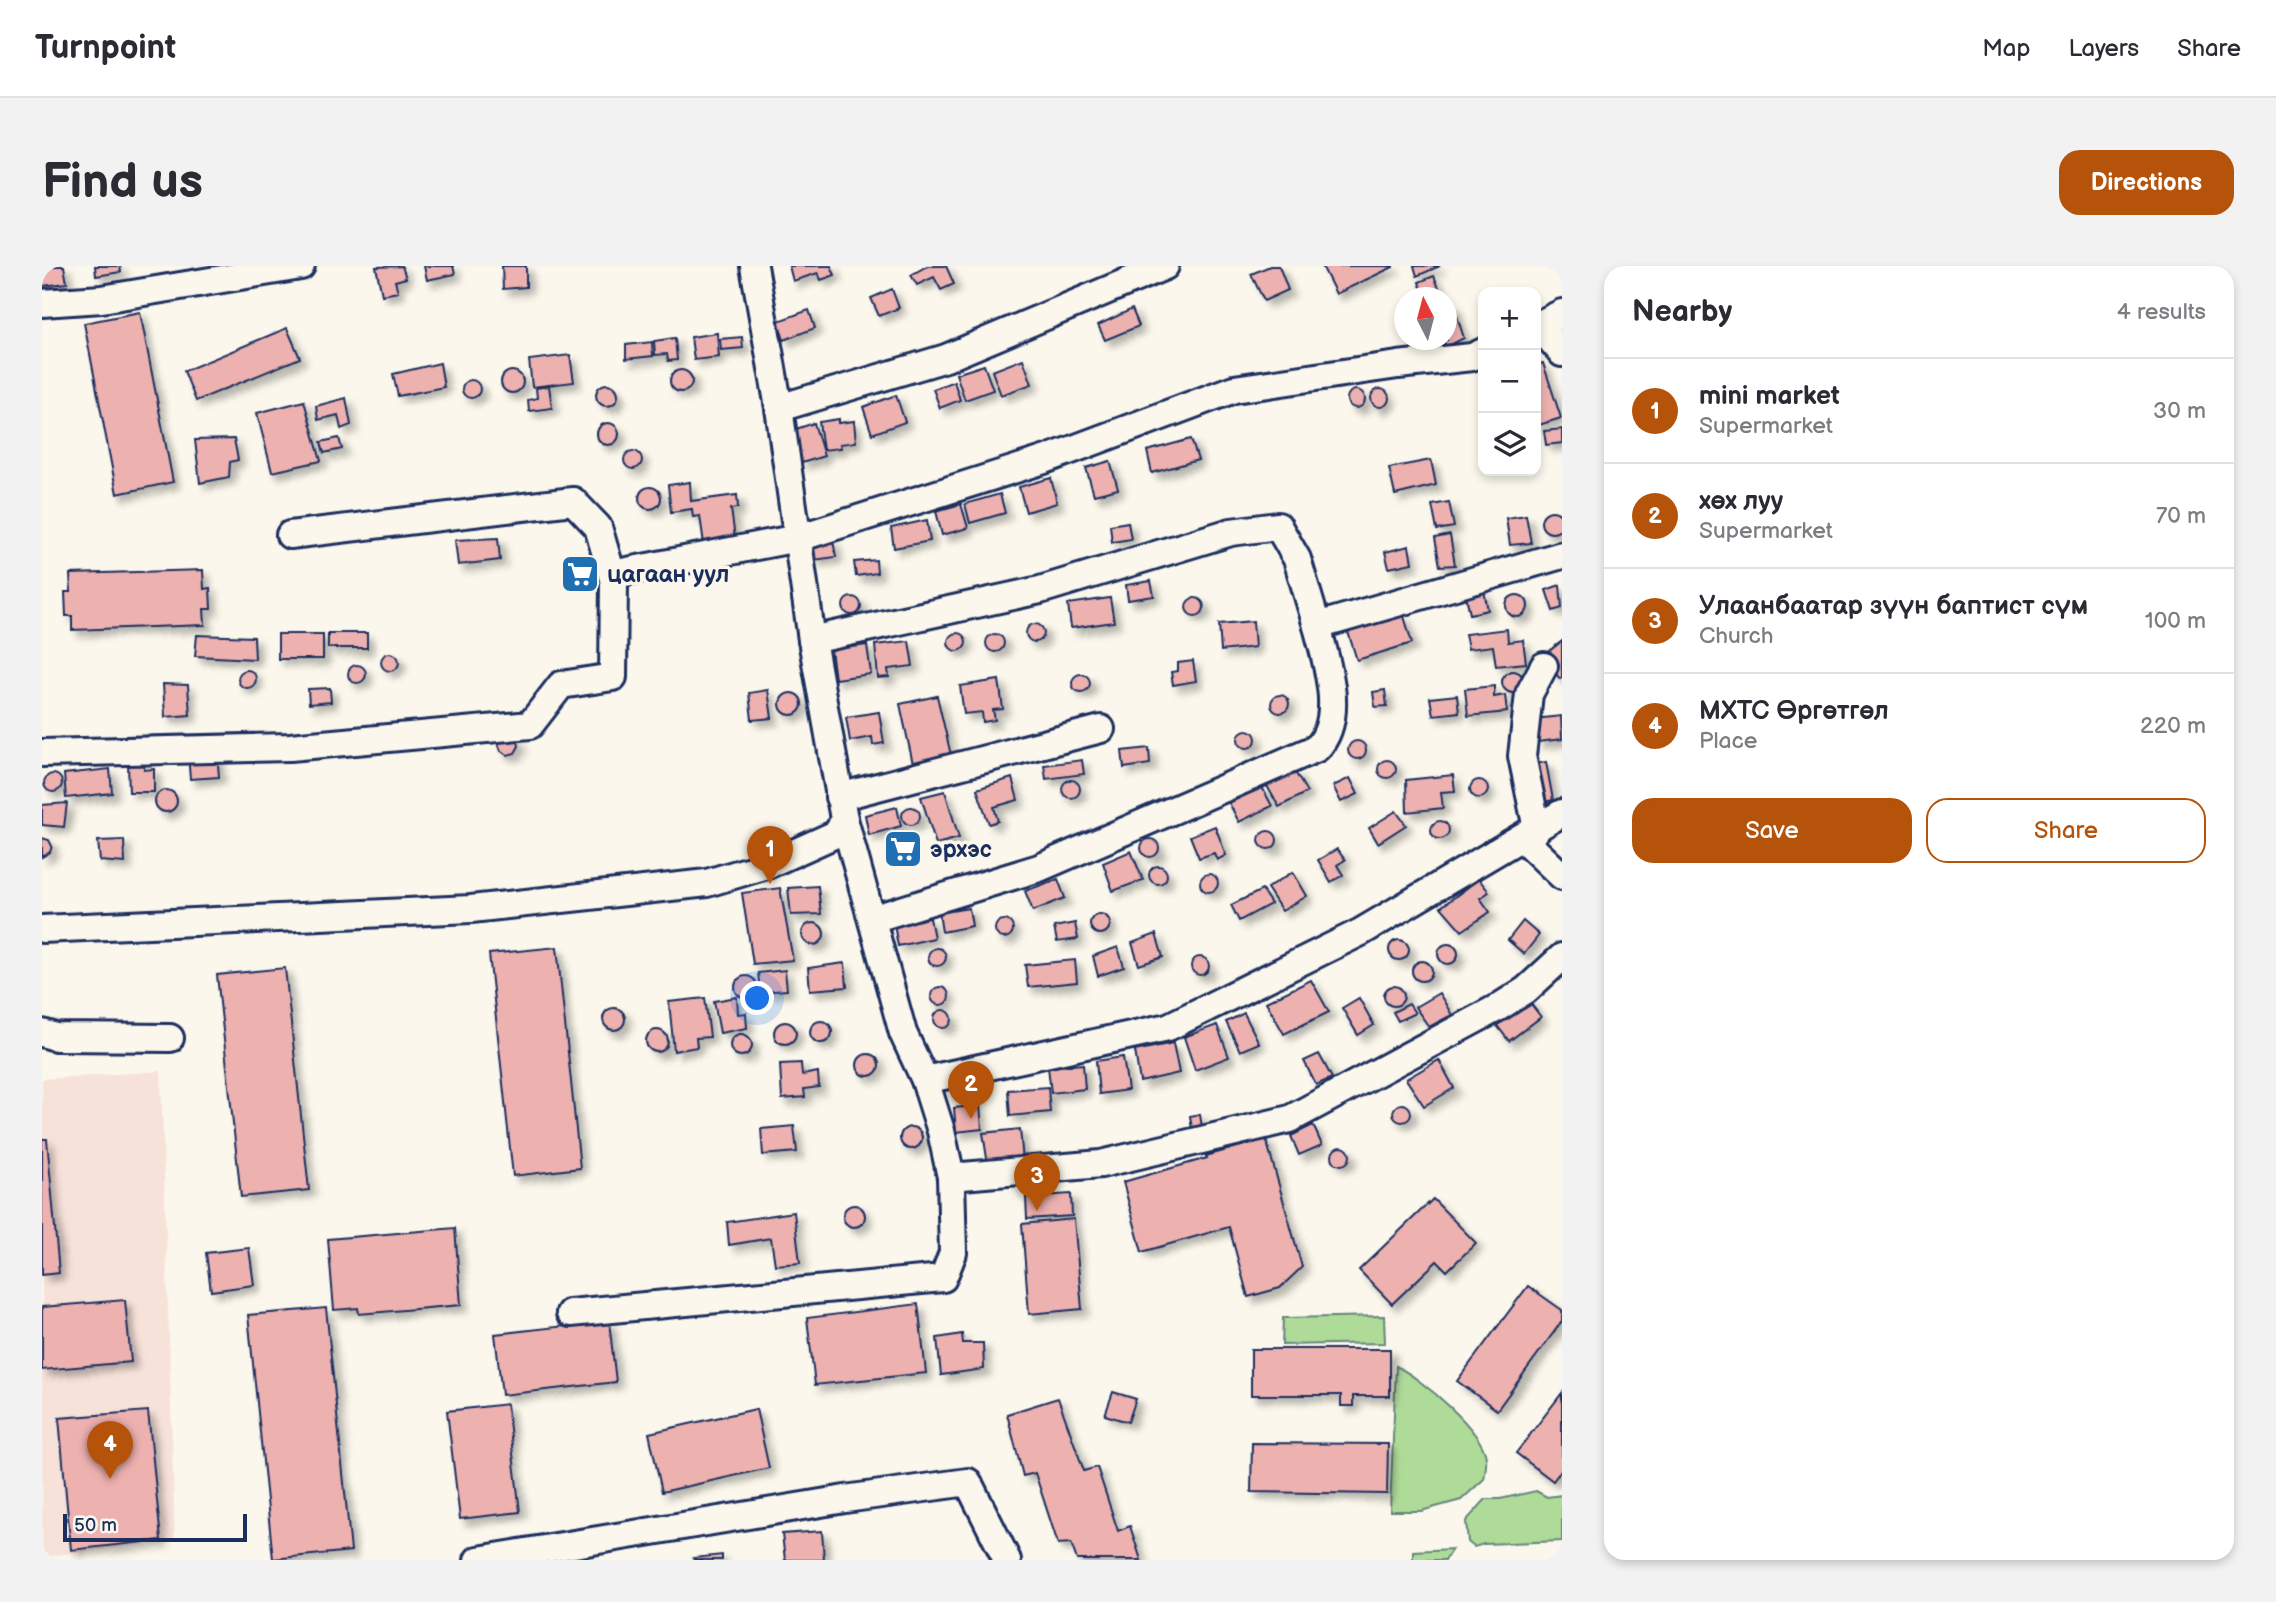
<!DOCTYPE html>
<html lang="en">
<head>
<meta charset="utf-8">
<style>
	body { margin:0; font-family:"Balsamiq Sans",sans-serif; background:#f2f2f3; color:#2b2b33 }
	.controls { position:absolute; right:21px; top:21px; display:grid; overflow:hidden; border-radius:14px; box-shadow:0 4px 10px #0003 }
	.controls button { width:63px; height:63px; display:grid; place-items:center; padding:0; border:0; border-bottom:2px solid #e1e1e2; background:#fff; color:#2b2b33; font:35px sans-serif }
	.compass { position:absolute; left:1352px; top:21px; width:63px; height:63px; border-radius:50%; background:#fff; box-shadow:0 4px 10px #0003; rotate:354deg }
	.scale { position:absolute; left:21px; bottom:18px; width:184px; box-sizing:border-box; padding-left:7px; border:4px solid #1b2f5e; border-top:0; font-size:19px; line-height:24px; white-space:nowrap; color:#1b2f5e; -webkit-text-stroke:5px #fbf7ec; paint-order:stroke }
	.you { position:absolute; left:716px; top:733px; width:24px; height:24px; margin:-18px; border:5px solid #fff; border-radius:50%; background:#1a73e8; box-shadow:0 0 0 10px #1a73e833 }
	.badge { display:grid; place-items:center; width:46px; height:46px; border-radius:50%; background:#b45309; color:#fff; font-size:23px; font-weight:700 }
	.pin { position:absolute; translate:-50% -58px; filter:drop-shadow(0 2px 4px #0008) }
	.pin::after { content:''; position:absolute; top:37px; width:24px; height:21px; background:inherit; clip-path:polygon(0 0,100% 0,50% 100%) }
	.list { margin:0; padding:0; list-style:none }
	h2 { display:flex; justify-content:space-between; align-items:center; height:91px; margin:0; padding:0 28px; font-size:30px }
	h2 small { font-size:23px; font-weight:400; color:#7c7c81 }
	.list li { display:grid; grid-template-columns:46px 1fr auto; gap:21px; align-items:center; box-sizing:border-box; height:105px; padding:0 28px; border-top:2px solid #e1e1e2 }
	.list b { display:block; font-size:26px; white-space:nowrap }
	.list p { margin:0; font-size:23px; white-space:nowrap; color:#7c7c81 }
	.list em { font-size:23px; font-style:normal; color:#7c7c81 }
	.actions { display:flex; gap:14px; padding:21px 28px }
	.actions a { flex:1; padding:16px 0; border:2px solid #b45309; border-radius:21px; text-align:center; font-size:24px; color:#b45309 }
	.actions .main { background:#b45309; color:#fff }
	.icon { flex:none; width:38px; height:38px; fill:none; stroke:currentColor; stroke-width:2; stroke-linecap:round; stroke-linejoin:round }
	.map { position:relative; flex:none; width:1520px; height:1294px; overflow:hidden; border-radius:21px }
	header { display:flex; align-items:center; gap:42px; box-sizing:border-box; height:98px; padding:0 35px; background:#fff; border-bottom:2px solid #e1e1e2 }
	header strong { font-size:33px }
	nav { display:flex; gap:38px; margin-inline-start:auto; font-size:24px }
	.intro { display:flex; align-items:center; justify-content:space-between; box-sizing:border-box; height:168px; padding:0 42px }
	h1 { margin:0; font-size:49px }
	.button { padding:18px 32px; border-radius:21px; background:#b45309; color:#fff; font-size:24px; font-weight:700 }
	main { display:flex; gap:42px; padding:0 42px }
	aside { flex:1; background:#fff; border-radius:21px; box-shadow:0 4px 10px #0003 }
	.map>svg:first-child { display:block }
	.built { fill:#f7e2da }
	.green { fill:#afdb99; stroke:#65857c; stroke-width:2 }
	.building { fill:#edb1af; stroke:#1b2f5e; stroke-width:2; filter:url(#shadow) }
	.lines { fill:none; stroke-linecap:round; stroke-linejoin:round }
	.street-casing { stroke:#1b2f5e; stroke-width:32 }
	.street { stroke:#fbf7ec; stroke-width:26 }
	.labels { text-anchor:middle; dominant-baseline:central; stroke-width:7; stroke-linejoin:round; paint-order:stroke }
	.poi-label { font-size:24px; font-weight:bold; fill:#1b2f5e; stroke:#fbf7ec; text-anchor:start }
</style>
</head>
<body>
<header>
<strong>Turnpoint</strong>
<nav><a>Map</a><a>Layers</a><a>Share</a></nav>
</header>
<div class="intro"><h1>Find us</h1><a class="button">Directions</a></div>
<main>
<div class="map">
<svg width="1520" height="1294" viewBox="0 0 1520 1294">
	<defs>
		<filter id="shadow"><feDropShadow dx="6" dy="6" stdDeviation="3.5" flood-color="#0004"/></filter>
	</defs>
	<rect width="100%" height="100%" fill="#fbf7ec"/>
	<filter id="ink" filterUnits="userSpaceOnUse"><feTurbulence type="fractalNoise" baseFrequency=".0143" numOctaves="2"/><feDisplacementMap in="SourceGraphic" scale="14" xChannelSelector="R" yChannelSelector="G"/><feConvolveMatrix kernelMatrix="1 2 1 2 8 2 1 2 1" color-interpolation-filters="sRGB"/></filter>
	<g filter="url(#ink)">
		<path class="built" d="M119,805L133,1275L0,1291V813Z"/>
		<g class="green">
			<path d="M1342,1050L1343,1077L1240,1079L1241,1052Z"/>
			<path d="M1354,1100C1378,1112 1441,1164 1444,1192C1445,1198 1443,1207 1442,1213L1419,1234L1379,1245H1348Z"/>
			<path d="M1494,1225L1505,1231L1520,1229V1275L1442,1278L1432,1281L1426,1276L1424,1255L1444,1233H1458Z"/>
			<path d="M1410,1283L1403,1294H1371V1285Z"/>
		</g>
		<g class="building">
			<path d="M0,0H22L25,17L0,20Z"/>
			<path d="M53,0H78L79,6L54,10Z"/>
			<path d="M360,0L364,12L353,15L356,26L340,29L334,1Z"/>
			<path d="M382,0H411L413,8L385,14Z"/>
			<path d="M460,0H484V21L461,23Z"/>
			<path d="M747,0H789L793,9L779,14L776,7L751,15Z"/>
			<path d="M885,0H904L912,18L899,24L892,11L875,19L869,9Z"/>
			<path d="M1228,0H1237L1246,24L1222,35L1209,8Z"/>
			<path d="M1280,0H1351V1L1294,28Z"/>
			<path d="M1372,0H1398L1375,10Z"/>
			<path d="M1392,10L1401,32H1383L1377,16Z"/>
			<path d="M850,23L857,42L837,50L829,32Z"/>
			<path d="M1411,38L1422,72L1404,81L1401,74H1405V40Z"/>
			<path d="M1090,43L1097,60L1063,74L1056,59Z"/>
			<path d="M767,44L773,62L742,74L736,55Z"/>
			<path d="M98,46L131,216L75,228L42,57Z"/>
			<path d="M245,62L258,92L154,135L142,105Z"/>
			<path d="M675,67L677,91L652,94L649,71Z"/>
			<path d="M700,71L701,82L679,84L678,73Z"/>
			<path d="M633,72L635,94L626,95L625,88L613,89L612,75Z"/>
			<path d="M610,76L611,90L584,93V79Z"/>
			<path d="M528,89L532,116L490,121L487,94Z"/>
			<path d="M981,93L990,118L959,129L950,105Z"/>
			<path d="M398,97L402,121L356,130L351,108Z"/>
			<path d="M1501,97L1519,152L1494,160V99Z"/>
			<path d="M942,99L951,124L923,134L914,108Z"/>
			<circle cx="639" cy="115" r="11"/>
			<circle cx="470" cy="116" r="11"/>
			<circle cx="429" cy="123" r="9"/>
			<path d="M912,115L918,134L898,142L891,123Z"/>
			<circle cx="565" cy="129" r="11"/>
			<path d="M507,120L510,142L487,145L486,134L495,132L494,122Z"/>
			<circle cx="1338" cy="132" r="9"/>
			<circle cx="1314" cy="133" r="9"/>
			<path d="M854,129L863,156L830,168L821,141Z"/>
			<path d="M304,132L309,159L299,163L296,149L276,154L274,140Z"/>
			<path d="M262,135L279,195L230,206L215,147Z"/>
			<path d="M797,153V157L812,155L814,176L798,178L799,182L781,184L777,156Z"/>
			<circle cx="566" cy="168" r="11"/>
			<path d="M772,157L782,190L760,197L751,164Z"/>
			<path d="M1520,163V177L1504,179L1502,165Z"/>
			<path d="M297,172L300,183L282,187L279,176Z"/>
			<path d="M192,173L196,194L188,196L187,211L158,217L153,174Z"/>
			<path d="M1149,173L1156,194L1110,207L1105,185Z"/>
			<circle cx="591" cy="194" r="9"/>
			<path d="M1389,194L1394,219L1353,229L1347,202Z"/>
			<path d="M1068,195L1076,223L1052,229L1044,202Z"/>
			<path d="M1009,212L1015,237L984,246L977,221Z"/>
			<path d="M648,216L649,235L695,229L696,242L689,243L693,272L662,278L658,250L651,251L650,243L629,246L626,219Z"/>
			<circle cx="608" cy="232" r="11"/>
			<path d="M958,228L963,247L928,257L923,238Z"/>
			<path d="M1407,236L1412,261L1395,264L1390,239Z"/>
			<path d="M919,238L926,262L900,269L894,245Z"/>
			<circle cx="1510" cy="256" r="11"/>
			<path d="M1484,249L1489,277L1468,279L1464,252Z"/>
			<path d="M885,254L888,275L852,282L849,262Z"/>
			<path d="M1086,256L1089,273L1070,276L1068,259Z"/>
			<path d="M1408,269L1413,299L1398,300L1393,272Z"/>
			<path d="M456,272L458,294L416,299L413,274Z"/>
			<path d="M791,274L794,291L772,294L769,278Z"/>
			<path d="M1367,280L1370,297L1347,302L1343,286Z"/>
			<path d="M834,294L835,307L814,310L812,296Z"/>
			<path d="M161,304L162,323L168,322L169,343H162L163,359L30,364V350H24L23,326H29L28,308Z"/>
			<path d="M1109,315L1112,330L1086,334L1084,319Z"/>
			<path d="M1518,319L1520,342L1511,345L1504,324Z"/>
			<path d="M1442,325L1446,344L1428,348L1424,330Z"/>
			<circle cx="1475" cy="340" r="11"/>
			<circle cx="810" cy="340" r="9"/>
			<path d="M1068,332L1072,356L1029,362L1026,338Z"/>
			<circle cx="1153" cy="341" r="9"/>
			<path d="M1362,350L1370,377L1315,394L1306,366Z"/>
			<path d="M1211,355L1213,381L1179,385L1177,358Z"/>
			<circle cx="993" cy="367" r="9"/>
			<path d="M1465,363L1466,376L1481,374L1484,397L1454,400L1451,380L1426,383L1423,368Z"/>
			<rect x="286" y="367" width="39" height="15"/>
			<circle cx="915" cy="376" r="9"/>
			<rect x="236" y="368" width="45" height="25"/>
			<circle cx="953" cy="377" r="9"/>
			<path d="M155,369L212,371L213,393L153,390Z"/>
			<path d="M867,375L871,400L846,403L847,411L836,412L833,379Z"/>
			<path d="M1520,375V411L1518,413L1501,390Z"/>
			<path d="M825,379L829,408L793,413L789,384Z"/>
			<circle cx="348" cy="396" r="9"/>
			<path d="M1151,395L1154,415L1131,419L1129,406L1136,405V397Z"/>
			<circle cx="315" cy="408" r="9"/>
			<circle cx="205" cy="413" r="9"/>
			<circle cx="1471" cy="416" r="11"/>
			<circle cx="1039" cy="417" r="9"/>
			<path d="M957,414L961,443L951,444L953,454L941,456L940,446L922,448L918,420Z"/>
			<path d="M121,418L146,419L148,449L123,451Z"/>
			<path d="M1452,420V431L1463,429L1465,446L1426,450L1423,423Z"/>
			<path d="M288,422L289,436L267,438L266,423Z"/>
			<path d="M726,424L730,452L710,454L707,427Z"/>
			<path d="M1343,424L1345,440L1333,441L1331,426Z"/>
			<circle cx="749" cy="438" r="11"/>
			<path d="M1415,429L1417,446L1391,449L1388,432Z"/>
			<circle cx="1238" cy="438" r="9"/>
			<path d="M895,430L909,489L871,498L858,438Z"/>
			<path d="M837,446L842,477L831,479L830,471L808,475L804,451Z"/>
			<path d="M1519,450L1520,473L1496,476L1492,453Z"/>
			<circle cx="1205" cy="473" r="9"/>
			<path d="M460,471L475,472L477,480L473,487L466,489L459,485L456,477Z"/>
			<circle cx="1315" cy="484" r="9"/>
			<path d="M1107,482L1108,498L1082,502L1080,485Z"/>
			<path d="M175,486L177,511L148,513L146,488Z"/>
			<path d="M1040,494L1042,508L1004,513L1002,499Z"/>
			<circle cx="1345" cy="503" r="9"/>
			<path d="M103,495L102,504L112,503V526H87L86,498Z"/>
			<path d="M1504,496L1511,534L1494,538L1487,499Z"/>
			<path d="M68,503L70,527L24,532L22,508Z"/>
			<path d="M1253,506L1265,526L1237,541L1225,520Z"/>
			<circle cx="11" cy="517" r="9"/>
			<path d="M1411,509L1413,525L1399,526L1401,542L1365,546L1364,514Z"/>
			<path d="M970,512L976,534L952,541L956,555L947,558L935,523Z"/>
			<path d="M1308,512L1316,528L1299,536L1291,520Z"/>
			<circle cx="1437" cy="523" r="9"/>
			<circle cx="1029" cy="523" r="9"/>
			<path d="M1220,521L1230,540L1197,556L1187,537Z"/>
			<circle cx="124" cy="535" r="11"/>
			<path d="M903,525L917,572L894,578L879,531Z"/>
			<path d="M25,537L22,561L0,559V539Z"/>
			<path d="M855,541L859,560L827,569L823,549Z"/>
			<circle cx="869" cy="550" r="9"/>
			<path d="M1354,545L1364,559L1336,577L1327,562Z"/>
			<circle cx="1398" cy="564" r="9"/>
			<path d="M1173,560L1184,589L1175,594L1172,587L1157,592L1148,570Z"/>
			<circle cx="1226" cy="574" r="9"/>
			<path d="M0,572L7,574L10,580L8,586L0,591Z"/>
			<circle cx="1108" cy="582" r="9"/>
			<path d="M82,574L83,597L58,595L56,575Z"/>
			<path d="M1295,583L1303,594L1295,599L1301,609L1289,616L1276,594Z"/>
			<path d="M1089,585L1101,614L1071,625L1061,597Z"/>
			<circle cx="1116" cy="609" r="9"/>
			<path d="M1251,606L1265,630L1240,645L1225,622Z"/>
			<circle cx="1167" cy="617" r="9"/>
			<path d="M1016,613L1023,632L991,645L983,625Z"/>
			<path d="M1437,613L1447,626L1438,632L1448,646L1420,665L1399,641Z"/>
			<path d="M776,620L779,648L749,649L746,622Z"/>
			<path d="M738,622L751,694L711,698L700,627Z"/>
			<path d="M1220,624L1229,638L1197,655L1189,639Z"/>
			<path d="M927,642L930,660L900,666L897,647Z"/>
			<circle cx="1058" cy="658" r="10"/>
			<path d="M888,652L892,672L856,680L852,659Z"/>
			<circle cx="962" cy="663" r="9"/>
			<path d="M1481,655L1497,669L1482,688L1466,674Z"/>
			<circle cx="771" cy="668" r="11"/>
			<path d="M1033,657L1036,673L1015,676L1012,661Z"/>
			<path d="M1114,668L1121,691L1097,699L1090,677Z"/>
			<circle cx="1357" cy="684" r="10"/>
			<circle cx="1406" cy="688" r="10"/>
			<path d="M515,681L538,902L471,910L447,688Z"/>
			<path d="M1076,681L1082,701L1056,710L1051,690Z"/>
			<circle cx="895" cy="691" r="9"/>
			<circle cx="1158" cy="700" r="9"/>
			<path d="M1033,694L1035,716L986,721L983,699Z"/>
			<circle cx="1380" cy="705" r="10"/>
			<path d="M803,697L805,721L768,724L766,702Z"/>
			<path d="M243,702L267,924L199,931L175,709Z"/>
			<path d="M743,704L745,724L718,726L716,707Z"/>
			<circle cx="704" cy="721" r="11"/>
			<path d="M1269,714L1287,746L1242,768L1224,736Z"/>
			<circle cx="1352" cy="730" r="10"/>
			<circle cx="898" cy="730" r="9"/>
			<path d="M1397,727L1410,749L1387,761L1373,741Z"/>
			<path d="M695,731L696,748L704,747L705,762L678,767L672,735Z"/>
			<path d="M663,732L668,771L654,772L655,781L632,785L627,736Z"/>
			<path d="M1317,732L1332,759L1316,769L1300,742Z"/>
			<path d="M1486,734L1499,751L1467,775L1453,757Z"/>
			<path d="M1367,738L1373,747L1356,755L1351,746Z"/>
			<circle cx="572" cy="753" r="11"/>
			<circle cx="901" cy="753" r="9"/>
			<path d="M1202,747L1217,777L1198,785L1184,756Z"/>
			<circle cx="779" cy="766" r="11"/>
			<circle cx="743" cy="767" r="11"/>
			<path d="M1175,759L1187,791L1153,804L1142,771Z"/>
			<circle cx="615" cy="775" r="11"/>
			<circle cx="699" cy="779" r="11"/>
			<path d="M1131,777L1137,807L1098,816L1093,785Z"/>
			<circle cx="826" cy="799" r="11"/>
			<path d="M1277,788L1290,812L1274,819L1262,795Z"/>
			<path d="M1081,791L1086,824L1057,828L1054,795Z"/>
			<path d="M1397,794L1412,822L1382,840L1364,813Z"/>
			<path d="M759,797L760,809L776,806L777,821L762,823L763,831L740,833L738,798Z"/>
			<path d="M1041,798L1043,823L1009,827L1006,801Z"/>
			<path d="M1006,821L1008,846L968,850L966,824Z"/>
			<circle cx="1360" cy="847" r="9"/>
			<path d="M938,839L940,863L914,866L912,842Z"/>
			<path d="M1158,848L1160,862L1150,863L1148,850Z"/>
			<path d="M1271,859L1280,879L1257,889L1249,870Z"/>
			<path d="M752,860L755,886L721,889L719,863Z"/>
			<circle cx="869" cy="872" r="11"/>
			<path d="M978,863L981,895L946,899L941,867Z"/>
			<path d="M0,873H5L17,1007L0,1009Z"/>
			<path d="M1224,873L1260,1001L1238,1022L1206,1031L1187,961L1100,986L1081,916L1165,892L1164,890Z"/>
			<circle cx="1299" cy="890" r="9"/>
			<path d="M1029,928L1030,950L985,953L984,931Z"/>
			<path d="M1391,933L1434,977L1405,1005L1395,995L1350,1038L1317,1004Z"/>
			<circle cx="812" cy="950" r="11"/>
			<path d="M752,946L758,997L733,999L729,972L687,979L685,956Z"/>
			<path d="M1032,953L1040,1043L987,1048L980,958Z"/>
			<path d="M413,962L419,1039L317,1048L316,1042L292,1044L286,973Z"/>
			<path d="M207,982L212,1019L169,1025L164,987Z"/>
			<path d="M1486,1020L1520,1044V1055L1455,1144L1415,1115Z"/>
			<path d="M83,1034L89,1096L0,1104V1041Z"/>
			<path d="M876,1038L884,1107L773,1119L765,1052Z"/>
			<path d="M284,1042L309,1285L231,1293L206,1049Z"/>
			<path d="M567,1055L574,1116L460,1129L453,1068Z"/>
			<path d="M920,1068L921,1077H941L942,1103L899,1109L895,1072Z"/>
			<path d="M1209,1083H1348V1130H1311V1140H1299V1129H1209Z"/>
			<path d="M1071,1126L1094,1133L1086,1156L1063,1149Z"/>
			<path d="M1520,1127V1203L1511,1215L1474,1187Z"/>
			<path d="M1016,1132L1042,1205L1055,1201L1076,1265L1088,1260L1099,1294H1035L1029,1277L1016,1278L993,1207L981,1210L965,1148Z"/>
			<path d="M465,1138L478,1246L418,1253L405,1145Z"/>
			<path d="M714,1143L727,1202L620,1226L607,1167Z"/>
			<path d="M106,1145L119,1274L29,1284L17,1152Z"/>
			<path d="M1210,1177L1346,1178L1345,1228L1209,1226Z"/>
			<path d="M780,1265L782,1294H743L740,1268Z"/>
			<path d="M680,1289V1294H652L651,1292Z"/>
		</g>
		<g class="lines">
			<defs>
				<g id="street">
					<path d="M0,37L60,33L259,0"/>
					<path d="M1496,59L1520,87"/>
					<path d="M1494,60L1520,47"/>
					<path d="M737,142L904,92L1123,0"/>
					<path d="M570,308L756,272L1005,193L1192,123L1356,99L1430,91L1441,86"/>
					<path d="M770,374L998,324L1189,266L1236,260L1255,293L1275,360L1520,289"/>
					<path d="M0,487L248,481L488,459L519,419L571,411L572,316L556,261L531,235L248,269"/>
					<path d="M797,531L1059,463"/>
					<path d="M1495,563L1480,490L1487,428L1502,400"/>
					<path d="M1480,572L1520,610"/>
					<path d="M830,653L997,602L1275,482C1304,452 1284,395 1275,360"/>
					<path d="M0,663L429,643L665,617L725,599L796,567L802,553"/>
					<path d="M0,767L14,771L128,772"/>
					<path d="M883,814L1126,761L1319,666L1520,547"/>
					<path d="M909,911L1059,898L1248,853L1457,741L1484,724L1520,691"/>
					<path d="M528,1047L901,1012L911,987L909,911L899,865L883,814L861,767L802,553L770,374L737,142L712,0"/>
					<path d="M436,1294L803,1233L926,1216L965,1294"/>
				</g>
			</defs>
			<use href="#street" class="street-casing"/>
			<use href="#street" class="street"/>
		</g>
	</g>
	<defs>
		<symbol id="supermarket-square" viewBox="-11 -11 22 22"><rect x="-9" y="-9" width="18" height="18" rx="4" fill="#1f6fb2" stroke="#fbf7ec"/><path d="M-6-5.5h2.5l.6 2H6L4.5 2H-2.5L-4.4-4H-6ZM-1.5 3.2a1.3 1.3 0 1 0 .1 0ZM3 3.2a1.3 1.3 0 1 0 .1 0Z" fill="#fff"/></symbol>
	</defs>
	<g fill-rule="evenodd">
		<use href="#supermarket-square" x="516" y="286" width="44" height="44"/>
		<use href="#supermarket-square" x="839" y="561" width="44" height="44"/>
	</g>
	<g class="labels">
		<g class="poi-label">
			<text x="565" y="308">цагаан уул</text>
			<text x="888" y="583">эрхэс</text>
		</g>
	</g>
</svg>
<div class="controls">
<button>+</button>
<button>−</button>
<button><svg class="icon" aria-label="layers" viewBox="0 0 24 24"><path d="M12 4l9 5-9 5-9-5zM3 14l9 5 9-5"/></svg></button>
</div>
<svg class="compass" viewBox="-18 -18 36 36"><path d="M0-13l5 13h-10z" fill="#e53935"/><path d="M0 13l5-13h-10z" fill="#7c7c81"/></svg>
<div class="scale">50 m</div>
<div class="you"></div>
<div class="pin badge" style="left:728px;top:618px">1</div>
<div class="pin badge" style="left:929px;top:853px">2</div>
<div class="pin badge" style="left:995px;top:945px">3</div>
<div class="pin badge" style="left:68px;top:1213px">4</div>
</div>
<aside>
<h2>Nearby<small>4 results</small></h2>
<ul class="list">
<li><span class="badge">1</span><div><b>mini market</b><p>Supermarket</p></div><em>30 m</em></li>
<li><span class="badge">2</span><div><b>хөх луу</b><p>Supermarket</p></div><em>70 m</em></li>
<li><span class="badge">3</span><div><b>Улаанбаатар зүүн баптист сүм</b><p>Church</p></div><em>100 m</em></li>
<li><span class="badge">4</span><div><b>МХТС Өргөтгөл</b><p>Place</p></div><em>220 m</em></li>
</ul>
<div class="actions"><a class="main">Save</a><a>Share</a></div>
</aside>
</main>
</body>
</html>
